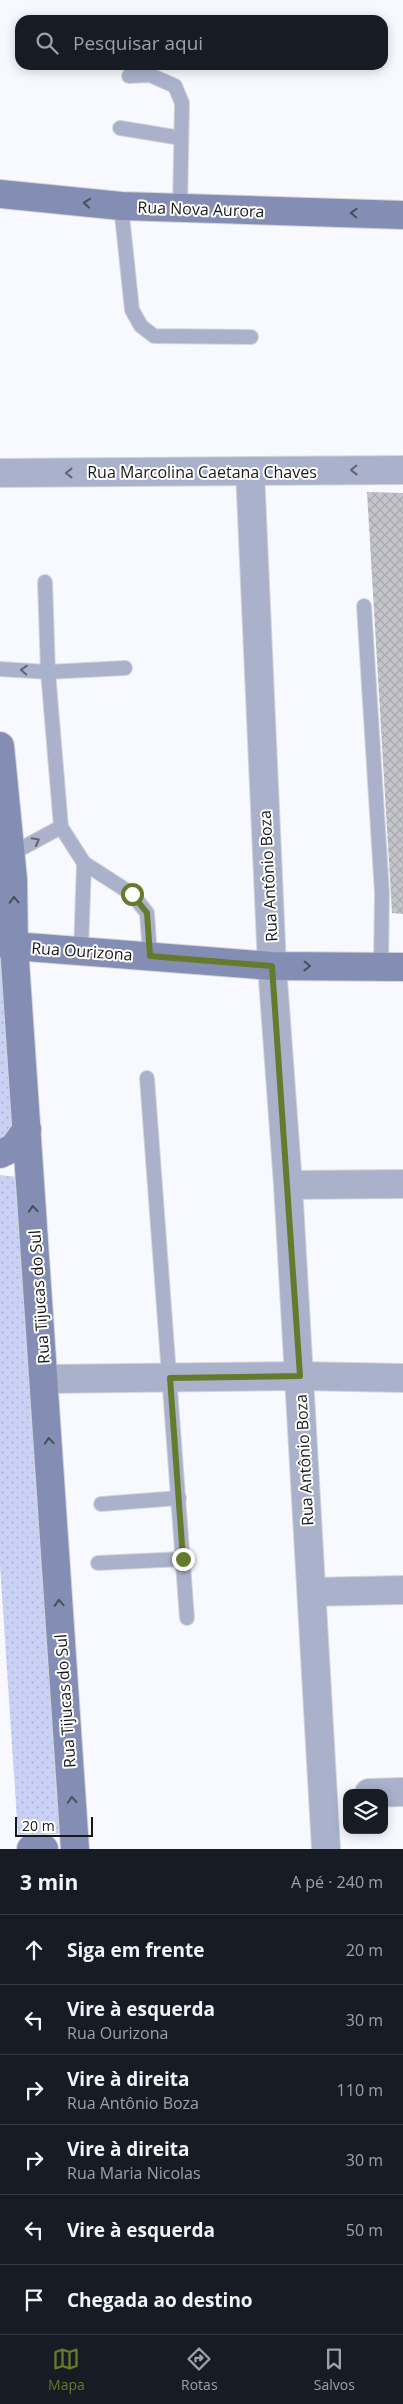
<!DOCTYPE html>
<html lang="pt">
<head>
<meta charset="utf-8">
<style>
	body { margin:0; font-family:"Open Sans",sans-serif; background:#20242c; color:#f1f3f6 }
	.controls { position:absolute; right:15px; bottom:15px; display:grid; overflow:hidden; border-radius:10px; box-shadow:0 2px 12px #0003 }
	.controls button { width:45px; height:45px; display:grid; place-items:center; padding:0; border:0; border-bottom:1px solid #363941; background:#171b24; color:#f1f3f6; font:25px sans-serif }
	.scale { position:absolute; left:15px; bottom:12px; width:78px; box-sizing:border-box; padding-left:5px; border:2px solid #17181a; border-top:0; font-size:14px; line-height:18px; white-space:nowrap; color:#17181a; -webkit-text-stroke:4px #fff; paint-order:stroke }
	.stop { position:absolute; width:15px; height:15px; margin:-11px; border:4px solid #647b2d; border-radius:50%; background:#fff }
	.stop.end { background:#647b2d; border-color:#fff; box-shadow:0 1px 5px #0008 }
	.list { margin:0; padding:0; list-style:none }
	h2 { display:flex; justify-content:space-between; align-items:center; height:65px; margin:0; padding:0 20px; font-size:21px }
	h2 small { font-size:16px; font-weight:400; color:#9ea1a6 }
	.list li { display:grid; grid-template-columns:32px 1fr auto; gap:15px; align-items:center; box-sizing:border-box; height:70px; padding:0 20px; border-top:1px solid #363941 }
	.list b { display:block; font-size:19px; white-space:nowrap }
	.list p { margin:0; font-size:16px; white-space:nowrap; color:#9ea1a6 }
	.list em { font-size:16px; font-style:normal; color:#9ea1a6 }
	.icon { flex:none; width:28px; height:28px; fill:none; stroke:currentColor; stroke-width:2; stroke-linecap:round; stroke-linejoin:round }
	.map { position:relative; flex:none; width:403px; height:1849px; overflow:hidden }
	.search { position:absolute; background:#171b24; box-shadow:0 2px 12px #0003; left:15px; right:15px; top:15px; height:55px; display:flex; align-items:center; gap:12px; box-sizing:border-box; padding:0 18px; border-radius:15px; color:#9ea1a6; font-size:19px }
	.sheet { height:485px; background:#171b24 }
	nav { display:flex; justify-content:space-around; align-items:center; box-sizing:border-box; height:70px; border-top:1px solid #363941; background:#171b24; font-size:14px; color:#9ea1a6 }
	nav a { display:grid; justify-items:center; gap:2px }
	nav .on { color:#647b2d }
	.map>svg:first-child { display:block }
	.grass { fill:url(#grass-dots) }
	.building { fill:url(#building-cross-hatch) }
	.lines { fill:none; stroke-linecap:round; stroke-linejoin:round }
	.service-casing { stroke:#d4d5da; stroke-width:16 }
	.minor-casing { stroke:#d4d5da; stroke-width:30 }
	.secondary-casing { stroke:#d4d5da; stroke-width:30 }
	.service { stroke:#aab1cb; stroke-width:14 }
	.minor { stroke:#aab1cb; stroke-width:28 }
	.secondary { stroke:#848eb4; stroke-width:28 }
	.oneway { stroke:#484d5f }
	.oneway2 { stroke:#606472 }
	.route { stroke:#647b2d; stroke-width:6 }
	.labels { text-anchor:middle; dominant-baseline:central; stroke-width:4; stroke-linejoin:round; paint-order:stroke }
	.street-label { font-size:16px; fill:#17181a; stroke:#fff }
</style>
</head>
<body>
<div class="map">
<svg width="403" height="1849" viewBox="0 0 403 1849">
	<defs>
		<pattern id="grass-dots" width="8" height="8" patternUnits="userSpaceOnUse" patternTransform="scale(1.25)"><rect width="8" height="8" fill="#c9d2f5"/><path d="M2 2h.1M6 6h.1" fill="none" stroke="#acb4d1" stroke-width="1.8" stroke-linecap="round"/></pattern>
		<pattern id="building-cross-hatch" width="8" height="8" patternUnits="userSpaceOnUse" patternTransform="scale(1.25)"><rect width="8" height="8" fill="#c4c5cb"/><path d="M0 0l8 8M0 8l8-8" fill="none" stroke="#a8a8ae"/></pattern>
	</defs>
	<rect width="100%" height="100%" fill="#f8f9fe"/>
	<g class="grass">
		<path d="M0,960H2L15,1129L0,1142Z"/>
		<path d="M0,1175L17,1177L63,1834L18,1835L0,1565Z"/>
	</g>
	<path class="building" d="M367,492L403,493V914L392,913Z"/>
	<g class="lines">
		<defs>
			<g id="service">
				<path d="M129,76L150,75L175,86L182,103L180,208"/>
				<path d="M120,128L181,138"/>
				<path d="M121,206L132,310L141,326L154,336L251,337"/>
				<path d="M45,582L48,672L61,827L84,863L132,894L147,913L150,956"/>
				<path d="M364,606L382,893L381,967"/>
				<path d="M0,669L48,672L125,668"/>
				<path d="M11,854L61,827"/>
				<path d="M81,951L84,863"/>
				<path d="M147,1078L187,1618"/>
				<path d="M101,1504L179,1498"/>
				<path d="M98,1563L183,1559"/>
			</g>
			<g id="minor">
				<path d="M250,471L272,966L288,1185L326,1849"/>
				<path d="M0,473L403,470"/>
				<path d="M288,1185L403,1184"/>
				<path d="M45,1379L300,1376L403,1378"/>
				<path d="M312,1592L403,1590"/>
				<path d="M369,1793L403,1792"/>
			</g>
			<g id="secondary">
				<path d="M0,194L121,206L403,215"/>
				<path d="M0,746L13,879L14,946L75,1849"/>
				<path d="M0,943L14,946L272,966L403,967"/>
				<path d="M0,1154L13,1148L27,1129"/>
				<path d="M31,1849H44"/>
			</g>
		</defs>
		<use href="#service" class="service-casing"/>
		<use href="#minor" class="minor-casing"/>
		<use href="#secondary" class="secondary-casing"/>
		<use href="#service" class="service"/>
		<use href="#minor" class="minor"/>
		<use href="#secondary" class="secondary"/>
	</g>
	<defs><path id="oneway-chevron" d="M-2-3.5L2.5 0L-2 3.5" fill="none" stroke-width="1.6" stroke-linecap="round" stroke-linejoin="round" transform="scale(1.25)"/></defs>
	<g class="oneway">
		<use href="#oneway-chevron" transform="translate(87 203) rotate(-174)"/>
		<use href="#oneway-chevron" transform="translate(354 213) rotate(-178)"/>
		<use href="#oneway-chevron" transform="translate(14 900) rotate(-91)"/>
		<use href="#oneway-chevron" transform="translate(307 966) rotate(1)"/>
		<use href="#oneway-chevron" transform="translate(33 1209) rotate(-94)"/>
		<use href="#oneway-chevron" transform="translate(49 1441) rotate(-94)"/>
		<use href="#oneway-chevron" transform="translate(59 1603) rotate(-94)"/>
		<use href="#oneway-chevron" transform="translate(72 1800) rotate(-94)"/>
	</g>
	<g class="oneway2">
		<use href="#oneway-chevron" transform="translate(354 470) rotate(179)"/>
		<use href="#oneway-chevron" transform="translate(69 473) rotate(180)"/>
		<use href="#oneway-chevron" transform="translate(24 670) rotate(-176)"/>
		<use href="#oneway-chevron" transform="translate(36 841) rotate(-28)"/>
	</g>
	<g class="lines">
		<path class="route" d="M132,894L147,913L150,956L272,966L300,1376L170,1378L183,1559"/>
	</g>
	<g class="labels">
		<g class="street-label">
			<text transform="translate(201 209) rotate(2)">Rua Nova Aurora</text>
			<text x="202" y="472">Rua Marcolina Caetana Chaves</text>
			<text transform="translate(268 876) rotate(-93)">Rua Antônio Boza</text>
			<text transform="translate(82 951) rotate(4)">Rua Ourizona</text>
			<text transform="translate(39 1297) rotate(-94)">Rua Tijucas do Sul</text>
			<text transform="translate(304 1460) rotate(-93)">Rua Antônio Boza</text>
			<text transform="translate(65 1701) rotate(-94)">Rua Tijucas do Sul</text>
		</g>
	</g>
</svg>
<div class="controls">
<button><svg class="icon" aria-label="layers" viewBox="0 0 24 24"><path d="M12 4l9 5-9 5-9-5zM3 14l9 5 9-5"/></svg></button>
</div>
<div class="scale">20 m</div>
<div class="stop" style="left:132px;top:894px"></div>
<div class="stop end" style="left:183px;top:1559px"></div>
<div class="search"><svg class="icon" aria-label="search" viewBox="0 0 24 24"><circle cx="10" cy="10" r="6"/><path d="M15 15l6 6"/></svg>Pesquisar aqui</div>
</div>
<section class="sheet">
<h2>3 min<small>A pé · 240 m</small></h2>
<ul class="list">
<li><svg class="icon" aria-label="ahead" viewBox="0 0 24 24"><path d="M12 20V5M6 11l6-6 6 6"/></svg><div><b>Siga em frente</b></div><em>20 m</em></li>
<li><svg class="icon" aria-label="left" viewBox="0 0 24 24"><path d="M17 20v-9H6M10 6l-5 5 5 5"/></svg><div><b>Vire à esquerda</b><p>Rua Ourizona</p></div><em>30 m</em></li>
<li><svg class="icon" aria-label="right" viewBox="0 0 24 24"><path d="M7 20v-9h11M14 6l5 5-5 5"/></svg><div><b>Vire à direita</b><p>Rua Antônio Boza</p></div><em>110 m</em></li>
<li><svg class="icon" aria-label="right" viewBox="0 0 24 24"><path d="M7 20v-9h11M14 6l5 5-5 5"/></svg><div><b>Vire à direita</b><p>Rua Maria Nicolas</p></div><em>30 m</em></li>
<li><svg class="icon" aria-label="left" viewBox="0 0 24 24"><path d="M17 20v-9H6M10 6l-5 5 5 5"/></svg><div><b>Vire à esquerda</b></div><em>50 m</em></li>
<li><svg class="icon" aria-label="arrive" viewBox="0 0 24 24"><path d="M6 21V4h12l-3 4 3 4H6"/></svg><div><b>Chegada ao destino</b></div></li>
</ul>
</section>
<nav>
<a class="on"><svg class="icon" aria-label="map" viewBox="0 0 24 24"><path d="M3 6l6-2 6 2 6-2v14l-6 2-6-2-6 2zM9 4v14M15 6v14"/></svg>Mapa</a>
<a><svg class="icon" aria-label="directions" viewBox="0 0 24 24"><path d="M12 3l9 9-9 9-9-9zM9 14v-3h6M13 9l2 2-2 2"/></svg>Rotas</a>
<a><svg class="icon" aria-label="saved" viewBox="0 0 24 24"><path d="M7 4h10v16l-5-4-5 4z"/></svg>Salvos</a>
</nav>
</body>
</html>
